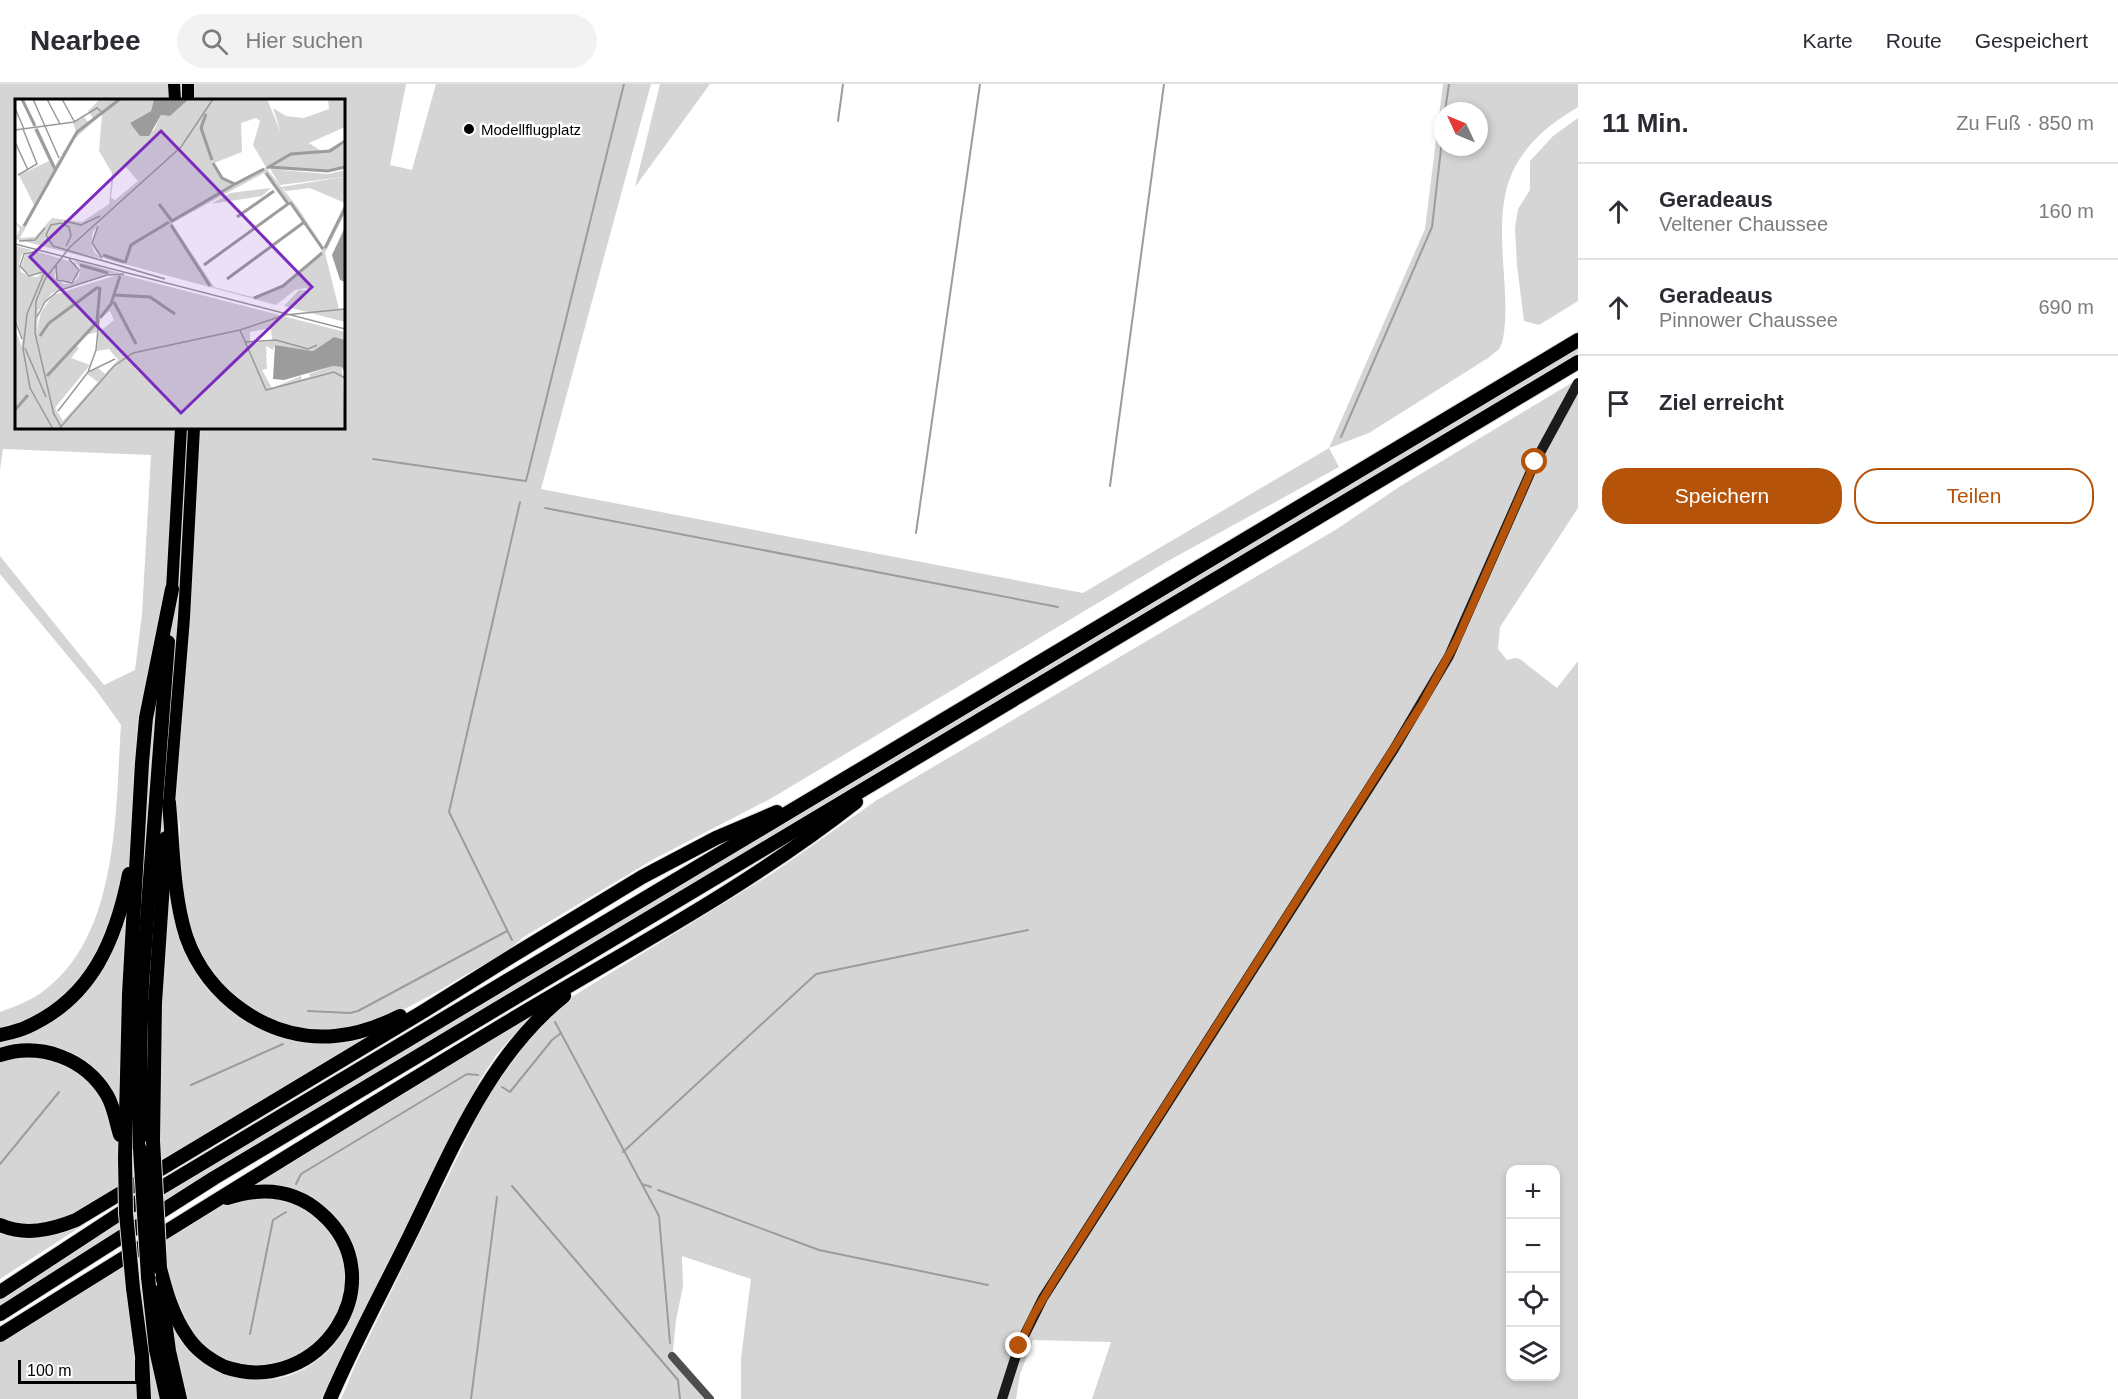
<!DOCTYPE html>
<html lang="de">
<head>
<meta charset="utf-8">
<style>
	body { margin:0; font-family:Helvetica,sans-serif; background:#f2f2f3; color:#2b2b33 }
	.controls { position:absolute; right:18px; bottom:18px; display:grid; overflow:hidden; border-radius:12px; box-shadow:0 3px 9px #0003 }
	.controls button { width:54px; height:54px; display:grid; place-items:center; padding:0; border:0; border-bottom:2px solid #e1e1e2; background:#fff; color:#2b2b33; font:30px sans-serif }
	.compass { position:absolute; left:1434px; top:18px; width:54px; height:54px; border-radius:50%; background:#fff; box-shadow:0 3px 9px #0003; rotate:314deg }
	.scale { position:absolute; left:18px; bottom:15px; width:120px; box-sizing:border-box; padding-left:6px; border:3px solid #000; border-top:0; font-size:16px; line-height:21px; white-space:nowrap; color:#000; -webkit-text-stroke:4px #fff; paint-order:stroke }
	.stop { position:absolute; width:18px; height:18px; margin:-14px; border:4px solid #b45309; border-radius:50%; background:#fff }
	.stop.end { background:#b45309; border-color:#fff; box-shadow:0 2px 6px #0008 }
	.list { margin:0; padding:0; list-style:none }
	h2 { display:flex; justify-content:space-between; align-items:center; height:78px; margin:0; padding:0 24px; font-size:26px }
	h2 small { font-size:20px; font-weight:400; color:#7c7c81 }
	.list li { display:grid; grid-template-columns:39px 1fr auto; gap:18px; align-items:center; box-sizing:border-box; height:96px; padding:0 24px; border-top:2px solid #e1e1e2 }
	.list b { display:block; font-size:22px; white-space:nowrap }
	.list p { margin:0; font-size:20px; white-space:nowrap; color:#7c7c81 }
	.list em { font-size:20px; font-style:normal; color:#7c7c81 }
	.actions { display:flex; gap:12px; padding:18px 24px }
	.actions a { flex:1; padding:14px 0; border:2px solid #b45309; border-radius:24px; text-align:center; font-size:21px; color:#b45309 }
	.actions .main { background:#b45309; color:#fff }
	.icon { flex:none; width:33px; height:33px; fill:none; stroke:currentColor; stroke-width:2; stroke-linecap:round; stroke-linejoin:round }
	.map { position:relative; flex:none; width:1578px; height:1315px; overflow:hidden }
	header { display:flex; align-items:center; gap:36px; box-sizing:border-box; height:84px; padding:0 30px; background:#fff; border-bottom:2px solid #e1e1e2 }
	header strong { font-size:28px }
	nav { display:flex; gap:33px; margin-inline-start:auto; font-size:21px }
	.search { width:420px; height:54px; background:#f2f2f3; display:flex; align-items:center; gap:15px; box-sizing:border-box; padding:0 21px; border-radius:33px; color:#7c7c81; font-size:22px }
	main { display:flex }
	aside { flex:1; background:#fff }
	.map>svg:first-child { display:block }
	.green { fill:#d5d5d5; fill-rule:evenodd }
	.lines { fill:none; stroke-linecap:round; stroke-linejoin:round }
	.stream { stroke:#9c9c9c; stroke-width:2 }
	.trunk-casing { stroke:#dbdbdb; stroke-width:14 }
	.motorway-casing { stroke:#dbdbdb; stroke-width:16 }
	.minor { stroke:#4e4e4e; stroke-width:8 }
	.secondary { stroke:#1b1b1b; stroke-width:10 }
	.trunk { stroke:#000; stroke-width:12 }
	.motorway { stroke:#000; stroke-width:14 }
	.motorway-bridge-casing { stroke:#dbdbdb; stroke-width:16; stroke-linecap:butt }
	.motorway-bridge { stroke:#000; stroke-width:14 }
	.route { stroke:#b45309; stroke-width:8 }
	.poi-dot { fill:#000; stroke:#fff; stroke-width:2 }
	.labels { text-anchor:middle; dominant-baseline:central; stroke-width:5; stroke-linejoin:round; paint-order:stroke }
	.poi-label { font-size:15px; fill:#000; stroke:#fff; text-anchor:start }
	.inset-river { fill:none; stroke:#9c9c9c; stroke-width:3 }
	.inset-road { fill:none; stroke:#999; stroke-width:1.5 }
	.view { fill:#7b2cbf; fill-opacity:0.15; stroke:#7b2cbf; stroke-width:3 }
	.inset-edge { fill:none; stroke:#000; stroke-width:3 }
</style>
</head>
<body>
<header>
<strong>Nearbee</strong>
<div class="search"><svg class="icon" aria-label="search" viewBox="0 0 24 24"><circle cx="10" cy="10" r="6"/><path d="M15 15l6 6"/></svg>Hier suchen</div>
<nav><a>Karte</a><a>Route</a><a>Gespeichert</a></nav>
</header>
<main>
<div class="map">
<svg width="1578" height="1315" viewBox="0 0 1578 1315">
	<rect width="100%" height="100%" fill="#fff"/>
	<g class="green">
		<path d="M0,0H406L390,81L412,86L436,0H651L541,405L1083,509L1329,364L1425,145L1443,0H1578V23C1551,39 1527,58 1513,87C1492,131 1508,191 1505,238C1504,247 1504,258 1499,265C1496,268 1491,271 1488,274L1369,349L1329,364L1339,383L1168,477L770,715L654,775L522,854C504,872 479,883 457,896C427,914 396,931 363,942C297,961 228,928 199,867C185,839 180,804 179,774C179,761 181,746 179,733C177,752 172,773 172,793C174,878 228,953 318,957C341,957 364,951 386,945L161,1079V1053L119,1077L120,1112L667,785L676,780L677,781L170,1085L0,1195V928C14,923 29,917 41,909C120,853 115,727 121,641L96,606L0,490V472L104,601L135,586L142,530L151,371L3,365L0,386ZM16,16H344V344H16ZM1443,27H1479V63H1443Z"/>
		<path d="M660,0H710L635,103Z"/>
		<path d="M1578,34V217L1539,241L1524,237L1517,181L1515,144L1518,125L1530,106V77L1553,52Z"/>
		<path d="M1578,264V269L180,1107L0,1223V1216L177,1102Z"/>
		<path d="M1578,295V424L1500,543L1498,565L1507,576L1515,574L1520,575L1557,604L1578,577V1315H1092L1111,1258L1033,1256L1020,1290L1016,1315H741V1274L751,1195L682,1172L683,1202L676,1236L672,1276L704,1315H341L357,1277L494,999L517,966L557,922L773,789L877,716L1337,445L1399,403ZM1510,1086H1556V1292H1510Z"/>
		<path d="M536,926L497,970L480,996L321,1315H0V1259L124,1178L126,1198L167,1167L166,1151L231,1117L250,1113L280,1114L304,1124L327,1143L341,1167L347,1197L341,1230L308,1270L267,1285L226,1278L174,1241C186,1253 198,1264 211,1276C215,1280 219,1286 224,1289C232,1294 245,1295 255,1296C306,1299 350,1259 357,1209C360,1185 341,1153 332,1131L251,1103Z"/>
	</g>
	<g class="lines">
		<g class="stream">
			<path d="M1445,27L1449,0"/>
			<path d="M838,37L843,0"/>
			<path d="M1341,353L1432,143L1443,48"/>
			<path d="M373,375L526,397L624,0"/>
			<path d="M1110,402L1164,0"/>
			<path d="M545,424L1058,523"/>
			<path d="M916,449L980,0"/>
			<path d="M512,856L449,728L520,418"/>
			<path d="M308,927L350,929L358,927L507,847"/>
			<path d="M555,938L659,1132L670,1259"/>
			<path d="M191,1001L283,960"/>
			<path d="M502,1003L510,1008L552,956L561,949"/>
			<path d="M623,1068L816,890L1028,846"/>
			<path d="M0,1080L59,1008"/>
			<path d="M296,1100L301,1090L467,990L478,991"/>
			<path d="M642,1100L651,1103"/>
			<path d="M512,1102L678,1296L680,1315"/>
			<path d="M658,1106L819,1166L988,1201"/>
			<path d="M250,1250L273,1136L286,1128"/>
			<path d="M471,1315L497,1113"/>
		</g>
		<defs>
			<g id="trunk">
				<path d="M174,0L175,16"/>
				<path d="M188,0V16"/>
				<path d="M172,505L181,344"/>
				<path d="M169,719L184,534L194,344"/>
			</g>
			<g id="motorway">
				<path d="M169,719C173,762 173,811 186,852C207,913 269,958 335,952C358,950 380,942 400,932"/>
				<path d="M0,951C9,949 19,947 27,943C92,914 116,856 129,790"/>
				<path d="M0,971C40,958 85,974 107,1011C114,1023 116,1038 120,1051"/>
				<path d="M153,1057L155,919L166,754"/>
				<path d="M140,1065V968L142,901L168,558"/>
				<path d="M125,1074L129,910L142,679L146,634L172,505"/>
				<path d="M0,1141C25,1152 51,1146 76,1136L424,927L512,872L642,793L716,754L777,728"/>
				<path d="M160,1184C166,1208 173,1232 187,1252C196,1266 210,1276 225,1283C319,1315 398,1196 321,1129C294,1105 261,1103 227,1114"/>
				<path d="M148,1193L156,1266L167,1315"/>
				<path d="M133,1204L142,1272L144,1315"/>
				<path d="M161,1207L169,1267L180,1315"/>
				<path d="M0,1208L139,1117L1578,256"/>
				<path d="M0,1230L214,1094L1578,278"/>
				<path d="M0,1251C165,1148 330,1045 496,945C618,871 744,806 856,718"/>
				<path d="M330,1315C354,1259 383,1206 410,1151C452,1066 488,973 564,912"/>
			</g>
		</defs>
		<use href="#trunk" class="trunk-casing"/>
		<use href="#motorway" class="motorway-casing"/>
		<path class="minor" d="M672,1272L710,1315"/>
		<path class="secondary" d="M1002,1315L1019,1262L1043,1214L1394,665L1449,572L1535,378L1578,299"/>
		<use href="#trunk" class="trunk"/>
		<use href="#motorway" class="motorway"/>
		<defs>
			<g id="motorway-bridge">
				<path d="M153,1057L160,1184"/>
				<path d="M140,1065L148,1193"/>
				<path d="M125,1074L126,1129L133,1204"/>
			</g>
		</defs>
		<use href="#motorway-bridge" class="motorway-bridge-casing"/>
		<use href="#motorway-bridge" class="motorway-bridge"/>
	</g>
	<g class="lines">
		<path class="route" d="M1019,1262L1033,1232L1053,1198L1422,620L1457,556L1535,378"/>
	</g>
	<circle class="poi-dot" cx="469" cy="45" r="6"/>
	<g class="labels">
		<g class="poi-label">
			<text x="481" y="45">Modellflugplatz</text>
		</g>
	</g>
	<g transform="translate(15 15)">
		<rect width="330" height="330" fill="#fff"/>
		<path d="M85,0H139L136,12L115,24L128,37L139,31L146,16L155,17L174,0H252L266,34L258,9L271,17L289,19L314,10L313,0H330V28L294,44L308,53L330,41L324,48L330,44V69L313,73L252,70L283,109L309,149L330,105V114L310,154L324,210L330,209V223L269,207L284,191L298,192L291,189L280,191L261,206L91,160L81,153L77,143L85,124L78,133L76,144L80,154L89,160L63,154L133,174L0,140L5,130L0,123L7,128L19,106L4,76L34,62L19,30L23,29L40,67L61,32L58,24L69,18L73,23L78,19L73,12ZM87,15L84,52L97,74L94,105L67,123L37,119L20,138L5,139L56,43ZM241,19L245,22L238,46L251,68L222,84L207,79L199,64L227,53L226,24ZM110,67L123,82L100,101L96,99L99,75ZM249,74L262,93L282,112L307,152L268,187L237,198L199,188L157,124ZM255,70L313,75L330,71V104L295,89L271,92L266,88L328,78L265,86ZM256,89L247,97L196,105L215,94ZM0,147L17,151L7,155L4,164L6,173L14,177L22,178L28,173L15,176L6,169L10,156L20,152L61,164L63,177L54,184L42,180L39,168L40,179L49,185L58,184L64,177L65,168L59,161L105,174L93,175L37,194L23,212L22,231L26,213L38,196L105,175L330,233V241L319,238L298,252L260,246L258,251L251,247L252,255L239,253L251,255L252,270L247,271L257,289L286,277L287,280L295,278L294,275L318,267L327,268L330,330H0V231L7,247V238L0,215ZM95,212L99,221L83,234L82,252L94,250L103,261L90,275L82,268L72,275L83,283L48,322L40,309L75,266L56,259L64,249L61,246L71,236L82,233L83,221ZM256,229L257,242L235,244V233Z" fill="#d5d5d5" fill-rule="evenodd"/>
		<path d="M139,0H174L155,17L146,16L134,37H125L115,24L136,12ZM330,128V183L325,181L317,156ZM319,238L330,241V274L327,268L318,267L269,281L258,280L260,246L298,252Z" fill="#9c9c9c"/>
		<path class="inset-river" d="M7,0L20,27M191,15L186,29L197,61M21,30L40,70M198,64L207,79L220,85L249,70M255,68L313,72L330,68M252,69L276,55L315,52L330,42M275,103L308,150M144,105L157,122L220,85M222,118L259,92M156,126L195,187M9,127L62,33L105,0M310,149L330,109M88,156L109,163M110,164L116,146L154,123M65,166L93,174M189,166L273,105L251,74M212,180L288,124M99,196L135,198L160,215M239,199L268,187L307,154M99,203L121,245M85,219L96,205L105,177M25,237L34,224L83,188M32,277L82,223L85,188M0,311L13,296"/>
		<path class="inset-road" d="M18,0L44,59M32,0L45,25M47,0L59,22M0,9L9,30M0,31L59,23L82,9L88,14M0,43L13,71M3,76L22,65L8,30M49,122L66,126L85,117M83,127L77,144L87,159M4,142L20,141L30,129M0,145L330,230M51,147L56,137L54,128L46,124L36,126L31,136L38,147L150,180M22,152L9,155L5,167L14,177L28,173M41,165L42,181L57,184L64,171L54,160M30,172L12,215L8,250L15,289L38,330M22,218L30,203L43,192L92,176L109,175M0,221L7,240M225,231L251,291L319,273L330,279M230,243L261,241L293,250L302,246M10,249L31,298M73,273L81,251L84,220M43,312L73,273L100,260M38,313L47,330M39,316L20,234L21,202L30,180L55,148L166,48L198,0M44,330L99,267L118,254L225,231L270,216L330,210"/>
		<path class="view" d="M146,32L297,188L166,314L15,158Z"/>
		<rect width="330" height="330" class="inset-edge"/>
	</g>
</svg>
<div class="controls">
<button>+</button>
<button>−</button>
<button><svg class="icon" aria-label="locate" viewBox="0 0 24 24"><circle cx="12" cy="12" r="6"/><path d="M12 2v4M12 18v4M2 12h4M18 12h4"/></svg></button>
<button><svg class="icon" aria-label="layers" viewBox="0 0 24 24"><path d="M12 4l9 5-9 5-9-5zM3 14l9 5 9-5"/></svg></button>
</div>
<svg class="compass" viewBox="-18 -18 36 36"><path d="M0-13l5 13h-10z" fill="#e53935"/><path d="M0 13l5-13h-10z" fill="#7c7c81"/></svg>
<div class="scale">100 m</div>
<div class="stop" style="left:1535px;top:378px"></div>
<div class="stop end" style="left:1019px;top:1262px"></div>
</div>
<aside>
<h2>11 Min.<small>Zu Fuß · 850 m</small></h2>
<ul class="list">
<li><svg class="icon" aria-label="ahead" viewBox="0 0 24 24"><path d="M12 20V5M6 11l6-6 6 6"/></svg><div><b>Geradeaus</b><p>Veltener Chaussee</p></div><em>160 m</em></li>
<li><svg class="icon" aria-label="ahead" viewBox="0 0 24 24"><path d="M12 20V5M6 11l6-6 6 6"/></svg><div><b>Geradeaus</b><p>Pinnower Chaussee</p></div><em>690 m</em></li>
<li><svg class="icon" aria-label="arrive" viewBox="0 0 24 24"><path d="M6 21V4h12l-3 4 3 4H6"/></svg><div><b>Ziel erreicht</b></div></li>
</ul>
<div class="actions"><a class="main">Speichern</a><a>Teilen</a></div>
</aside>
</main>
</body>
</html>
